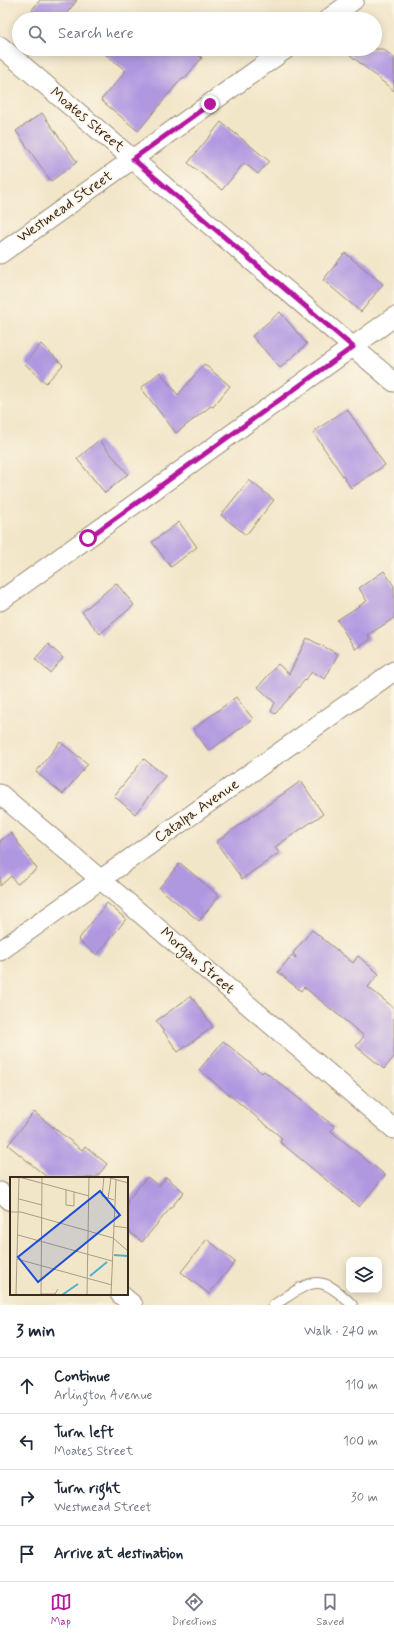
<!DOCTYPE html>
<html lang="en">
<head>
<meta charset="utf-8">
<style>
	body { margin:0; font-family:Mynerve,sans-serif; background:#f2f2f3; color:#1f2937 }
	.controls { position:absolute; right:12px; bottom:12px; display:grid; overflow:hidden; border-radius:8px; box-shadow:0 2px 10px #0003 }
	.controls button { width:36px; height:36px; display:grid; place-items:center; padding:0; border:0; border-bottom:1px solid #e0e1e3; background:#fff; color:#1f2937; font:20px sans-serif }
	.stop { position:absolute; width:12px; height:12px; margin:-9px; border:3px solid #b5179e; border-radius:50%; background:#fff }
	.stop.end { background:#b5179e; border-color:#fff; box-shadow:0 1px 4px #0008 }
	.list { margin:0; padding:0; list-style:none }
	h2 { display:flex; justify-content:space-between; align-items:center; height:52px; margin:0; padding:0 16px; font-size:17px }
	h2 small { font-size:13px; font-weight:400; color:#747a83 }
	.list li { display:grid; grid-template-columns:26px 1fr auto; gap:12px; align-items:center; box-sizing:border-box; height:56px; padding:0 16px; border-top:1px solid #e0e1e3 }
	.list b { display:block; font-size:15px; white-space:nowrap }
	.list p { margin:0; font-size:13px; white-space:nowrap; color:#747a83 }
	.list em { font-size:13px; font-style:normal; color:#747a83 }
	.icon { flex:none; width:22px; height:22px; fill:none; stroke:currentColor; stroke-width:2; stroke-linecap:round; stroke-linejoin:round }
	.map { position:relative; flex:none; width:394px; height:1305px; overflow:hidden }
	.search { position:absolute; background:#fff; box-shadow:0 2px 10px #0003; left:12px; right:12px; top:12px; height:44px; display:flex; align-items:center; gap:10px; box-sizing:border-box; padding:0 14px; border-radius:22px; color:#747a83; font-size:15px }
	.sheet { height:276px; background:#fff }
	nav { display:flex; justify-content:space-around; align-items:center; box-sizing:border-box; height:56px; border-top:1px solid #e0e1e3; background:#fff; font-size:11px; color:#747a83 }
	nav a { display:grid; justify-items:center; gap:2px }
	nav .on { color:#b5179e }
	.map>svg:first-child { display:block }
	.building { fill:#b098e1 }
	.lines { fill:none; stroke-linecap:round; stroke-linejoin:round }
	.lane-casing { stroke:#968874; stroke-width:12 }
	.street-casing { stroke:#968874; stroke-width:21 }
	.lane { stroke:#fff; stroke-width:10 }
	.street { stroke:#fff; stroke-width:19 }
	.route { stroke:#b5179e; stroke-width:5 }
	.labels { text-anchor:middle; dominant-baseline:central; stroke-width:3; stroke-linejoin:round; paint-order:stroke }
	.street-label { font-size:15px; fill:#3b2a1e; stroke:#fcf5e5 }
	.inset-river { fill:none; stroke:#4fb1ce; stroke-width:2 }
	.inset-road { fill:none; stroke:#a99b85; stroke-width:1 }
	.view { fill:#1d4ed8; fill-opacity:0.15; stroke:#1d4ed8; stroke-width:2 }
	.inset-edge { fill:none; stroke:#3b2a1e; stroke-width:2 }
</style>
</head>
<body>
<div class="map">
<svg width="394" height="1305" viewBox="0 0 394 1305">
	<rect width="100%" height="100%" fill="#fcf5e5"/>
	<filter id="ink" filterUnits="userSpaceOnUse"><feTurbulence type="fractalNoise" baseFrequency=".025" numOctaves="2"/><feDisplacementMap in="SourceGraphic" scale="8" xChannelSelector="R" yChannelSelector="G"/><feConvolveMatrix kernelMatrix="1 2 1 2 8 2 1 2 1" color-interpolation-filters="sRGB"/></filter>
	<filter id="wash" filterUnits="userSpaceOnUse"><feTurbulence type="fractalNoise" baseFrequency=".012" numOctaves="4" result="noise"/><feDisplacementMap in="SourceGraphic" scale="16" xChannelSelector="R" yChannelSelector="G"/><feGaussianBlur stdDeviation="0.9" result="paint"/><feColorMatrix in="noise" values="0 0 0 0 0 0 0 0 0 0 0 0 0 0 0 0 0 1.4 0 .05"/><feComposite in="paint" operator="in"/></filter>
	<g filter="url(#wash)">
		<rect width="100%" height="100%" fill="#f2e6c9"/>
		<g id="blocks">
			<g class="building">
				<path d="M40,0H77L62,19H43L32,10Z"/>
				<path d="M99,49H192L202,58L184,79L182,78L138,131L101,100L126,71Z"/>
				<path d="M343,49H383L394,58V91Z"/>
				<path d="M42,113L77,162L51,181L16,131Z"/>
				<path d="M221,122L269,161L258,174L244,163L222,190L188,163Z"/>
				<path d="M345,253L383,284L361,312L323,280Z"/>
				<path d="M280,312L307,344L280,368L252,336Z"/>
				<path d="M41,344L63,365L46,383L24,363Z"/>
				<path d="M204,364L230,386L213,407L211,406L176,433L141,388L160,372L178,395Z"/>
				<path d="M347,409L385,465L351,488L313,432Z"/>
				<path d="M99,440L128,474L105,493L77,459Z"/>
				<path d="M249,480L274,500L246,535L221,515Z"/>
				<path d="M179,522L197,547L171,567L152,542Z"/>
				<path d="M384,571L394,586V618L368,635L370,639L355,649L337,620L367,601L359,588Z"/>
				<path d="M116,583L134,605L100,634L82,612Z"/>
				<path d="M307,638L338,654L325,679L312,672L275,714L271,711L275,703L258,687L278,664L289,674Z"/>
				<path d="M48,644L63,658L50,673L35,659Z"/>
				<path d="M236,697L253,719L209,751L193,729Z"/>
				<path d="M60,742L88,764L63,794L36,772Z"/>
				<path d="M144,759L165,776L135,814L114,796Z"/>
				<path d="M301,781L323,814L275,847L279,853L242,879L216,842Z"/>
				<path d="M11,833L37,869L17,884L11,876L0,886V841Z"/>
				<path d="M180,863L219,896L199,921L159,888Z"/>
				<path d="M107,903L126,919L97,955L78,940Z"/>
				<path d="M312,930L353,963L358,956L379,974L368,987L394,1008V1057L384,1069L356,1046L364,1036L304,987L301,991L278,972L292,955L295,958L296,957L293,953Z"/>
				<path d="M191,996L213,1027L178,1052L156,1021Z"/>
				<path d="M223,1041L262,1073L264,1071L335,1127L331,1131L385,1175L359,1207L280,1142L282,1138L199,1070Z"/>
				<path d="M34,1112L82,1150L85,1146L107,1164L96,1178H48L8,1145Z"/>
				<path d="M147,1177L159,1186L166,1177L184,1192L142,1242L127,1230V1201Z"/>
				<path d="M207,1239L235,1262L209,1294L181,1272Z"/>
			</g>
		</g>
	</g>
	<g filter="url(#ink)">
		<use href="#blocks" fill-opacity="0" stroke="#968874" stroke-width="1"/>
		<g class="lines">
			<defs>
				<path id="lane" d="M274,1305C310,1282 318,1270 352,1305"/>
				<g id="street">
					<path d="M328,19L354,0"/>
					<path d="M0,46L394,382"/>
					<path d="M0,254L286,49"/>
					<path d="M0,601L394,317"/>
					<path d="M0,794L394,1129"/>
					<path d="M0,951L394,671"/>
					<path d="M0,1192L11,1201"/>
					<path d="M120,1294L133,1305"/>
				</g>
			</defs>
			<use href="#lane" class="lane-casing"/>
			<use href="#street" class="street-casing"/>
			<use href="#lane" class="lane"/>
			<use href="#street" class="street"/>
		</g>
	</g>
	<g class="lines" filter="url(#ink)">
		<path class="route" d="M88,538L353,347L133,159L210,104"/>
	</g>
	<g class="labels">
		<g class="street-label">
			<text transform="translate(87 120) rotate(40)">Moates Street</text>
			<text transform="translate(65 207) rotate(-35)">Westmead Street</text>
			<text transform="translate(197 811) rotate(-35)">Catalpa Avenue</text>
			<text transform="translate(197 961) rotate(41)">Morgan Street</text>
		</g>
	</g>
	<g transform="translate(10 1177)">
		<rect width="118" height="118" fill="#f2e6c9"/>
		<path class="inset-river" d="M104,78L118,79M80,99L97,85M52,118L68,107"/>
		<path class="inset-road" d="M9,0L79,19M94,0L92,19L104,23M97,0L118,6M56,13V28L64,29V15M9,22L32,28M98,22L101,1M0,35H11L103,61L118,74M103,49L118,51M8,58L102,84M7,82L102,108M31,117H45L48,112M6,118L9,0M31,118L32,0M77,118L79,0M101,118L106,3"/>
		<path class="view" d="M90,14L110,38L28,105L8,80Z"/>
		<rect width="118" height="118" class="inset-edge"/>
	</g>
</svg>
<div class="controls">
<button><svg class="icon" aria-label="layers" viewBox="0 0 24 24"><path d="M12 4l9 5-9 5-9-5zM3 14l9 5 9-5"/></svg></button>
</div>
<div class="stop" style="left:88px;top:538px"></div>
<div class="stop end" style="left:210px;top:104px"></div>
<div class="search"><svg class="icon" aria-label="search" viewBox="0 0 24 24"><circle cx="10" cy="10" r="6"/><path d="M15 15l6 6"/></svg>Search here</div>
</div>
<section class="sheet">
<h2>3 min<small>Walk · 240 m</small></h2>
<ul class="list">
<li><svg class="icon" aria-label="ahead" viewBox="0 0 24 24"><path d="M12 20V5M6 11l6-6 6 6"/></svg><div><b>Continue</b><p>Arlington Avenue</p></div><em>110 m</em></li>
<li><svg class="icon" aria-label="left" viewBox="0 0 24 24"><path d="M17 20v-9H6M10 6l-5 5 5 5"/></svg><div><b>Turn left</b><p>Moates Street</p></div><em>100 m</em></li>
<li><svg class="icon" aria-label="right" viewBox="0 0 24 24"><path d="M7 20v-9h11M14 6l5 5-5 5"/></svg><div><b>Turn right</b><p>Westmead Street</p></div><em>30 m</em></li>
<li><svg class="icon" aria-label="arrive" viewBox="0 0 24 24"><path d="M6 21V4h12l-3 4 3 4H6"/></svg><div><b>Arrive at destination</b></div></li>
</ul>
</section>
<nav>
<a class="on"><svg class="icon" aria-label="map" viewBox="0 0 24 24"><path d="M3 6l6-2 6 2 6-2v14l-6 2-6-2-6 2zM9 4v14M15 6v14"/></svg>Map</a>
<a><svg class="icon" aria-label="directions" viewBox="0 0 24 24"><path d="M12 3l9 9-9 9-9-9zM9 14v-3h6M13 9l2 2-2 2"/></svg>Directions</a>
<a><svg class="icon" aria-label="saved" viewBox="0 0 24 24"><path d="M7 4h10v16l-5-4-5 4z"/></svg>Saved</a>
</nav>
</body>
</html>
